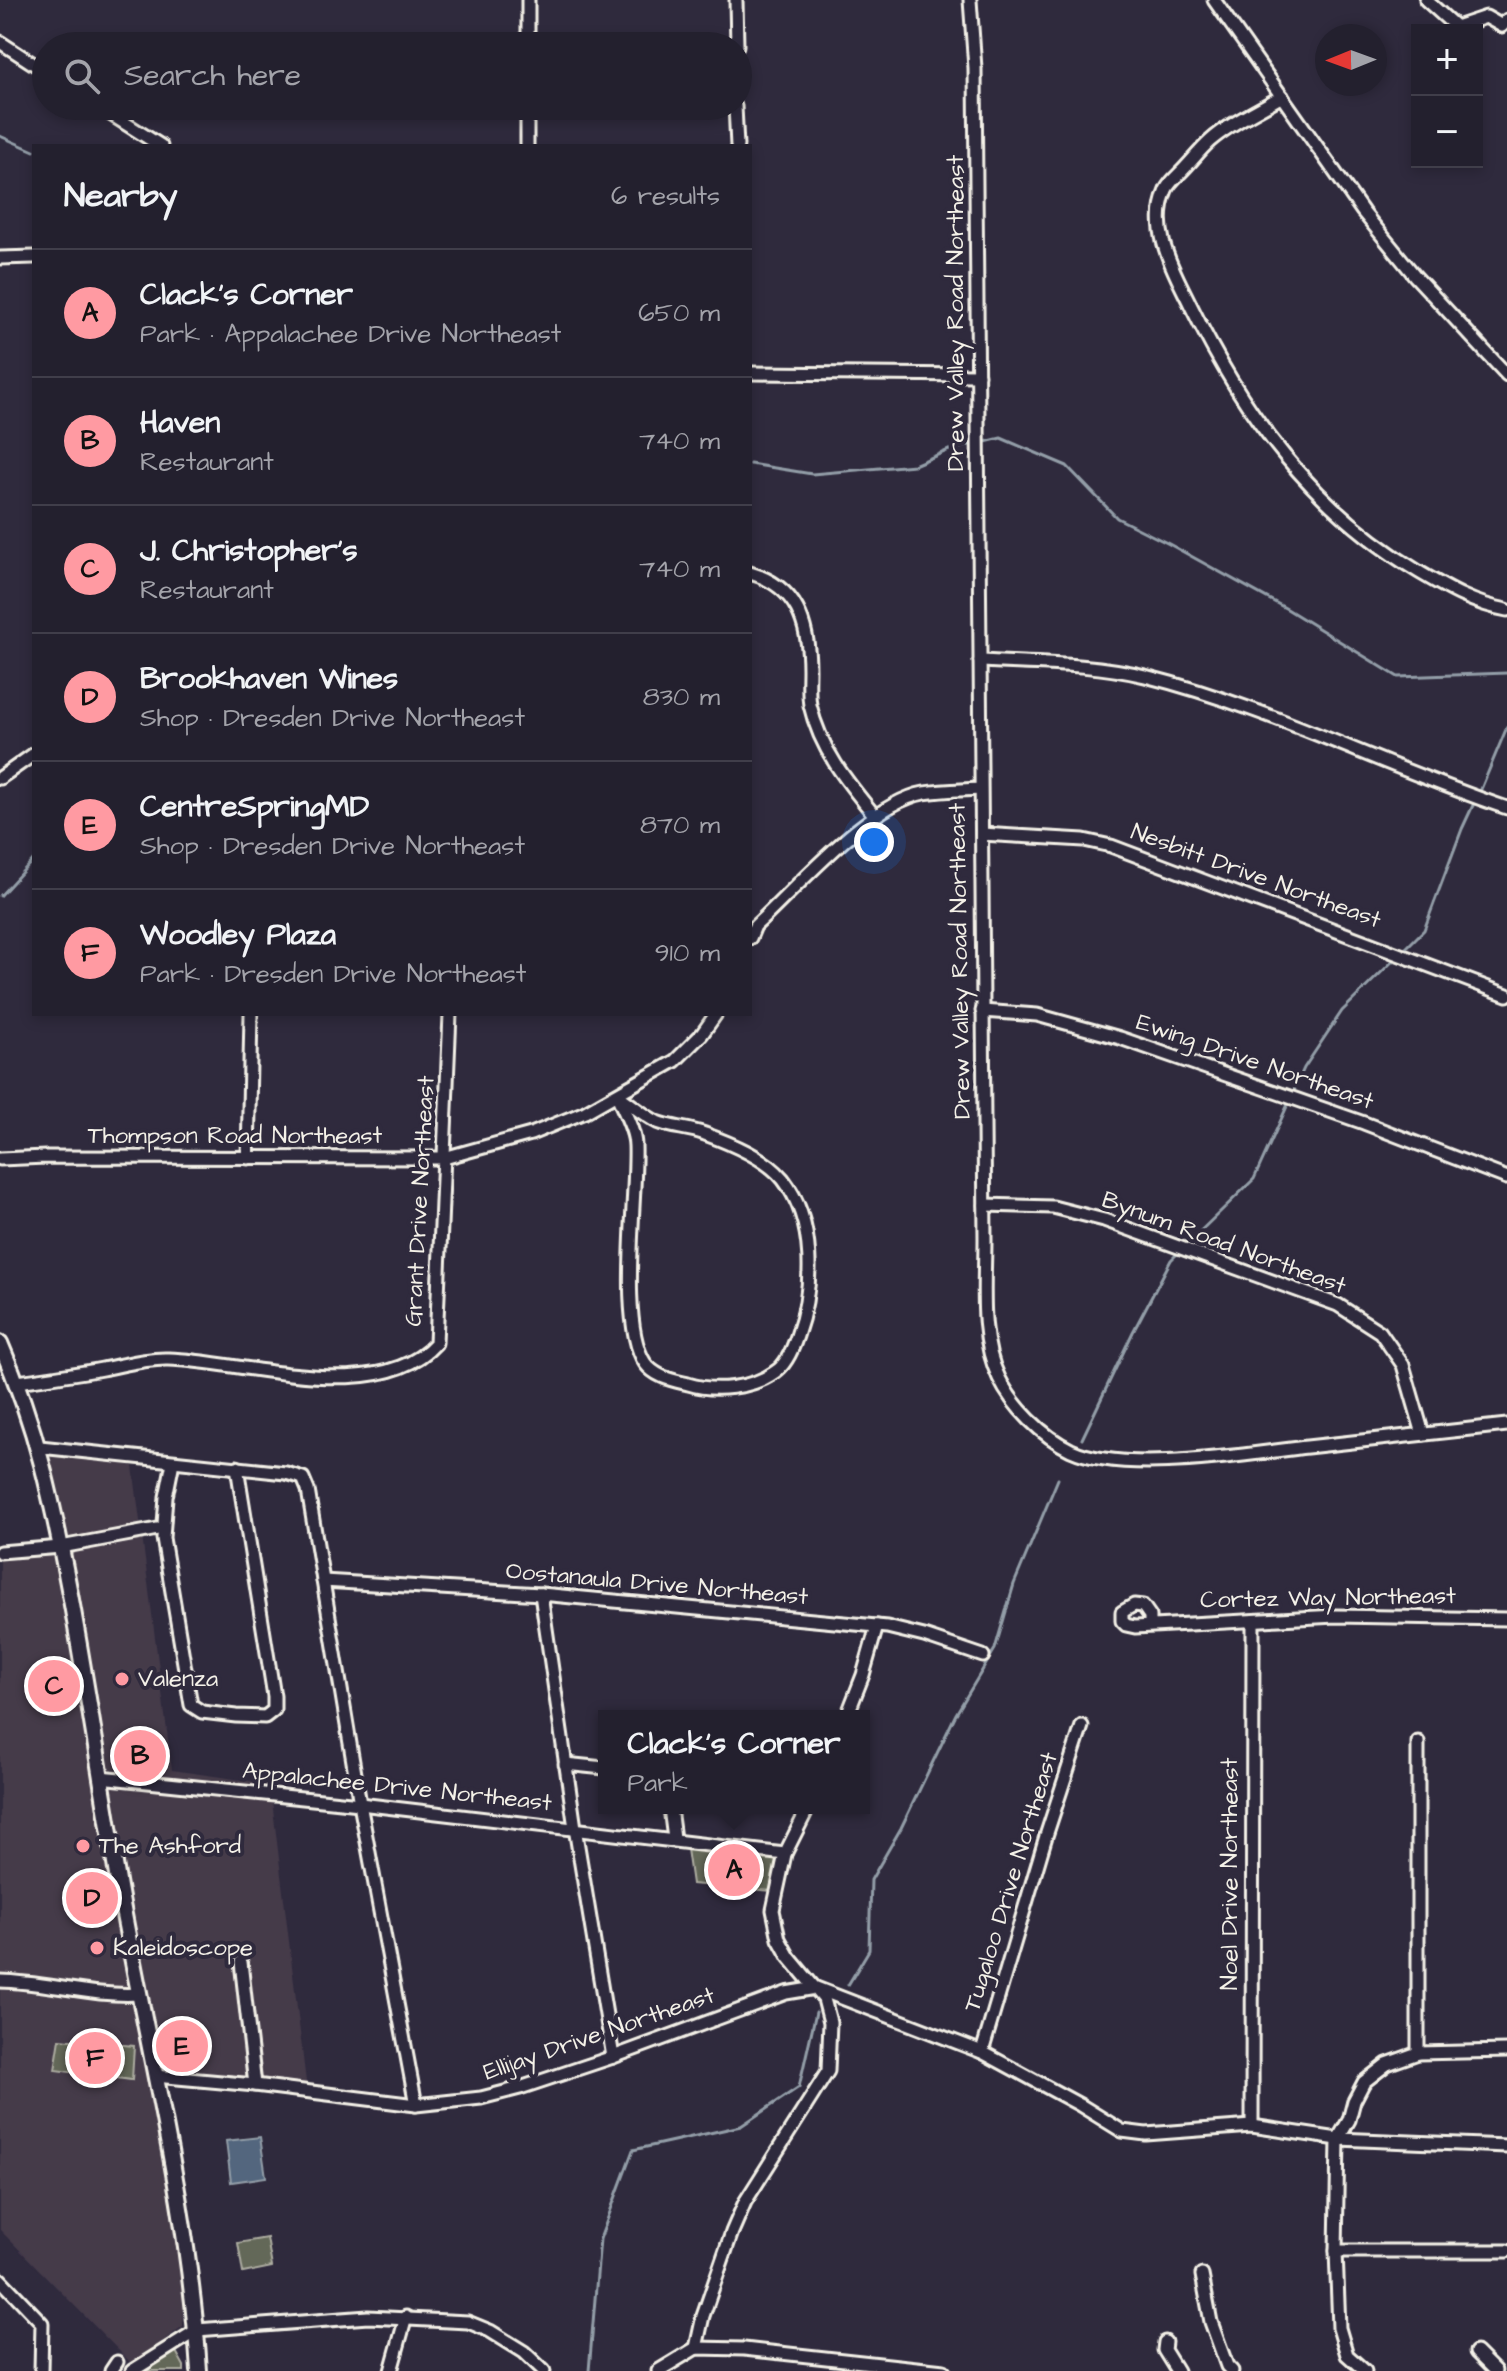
<!DOCTYPE html>
<html lang="en">
<head>
<meta charset="utf-8">
<style>
	body { margin:0; font-family:"Architects Daughter",sans-serif; background:#2b2836; color:#f1f3f6 }
	.controls { position:absolute; right:24px; top:24px; display:grid; overflow:hidden; border-radius:0px; box-shadow:0 4px 12px #0003 }
	.controls button { width:72px; height:72px; display:grid; place-items:center; padding:0; border:0; border-bottom:2px solid #403e4a; background:#23202e; color:#f1f3f6; font:40px sans-serif }
	.compass { position:absolute; left:1315px; top:24px; width:72px; height:72px; border-radius:50%; background:#23202e; box-shadow:0 4px 12px #0003; rotate:269deg }
	.you { position:absolute; left:874px; top:842px; width:28px; height:28px; margin:-20px; border:6px solid #fff; border-radius:50%; background:#1a73e8; box-shadow:0 0 0 12px #1a73e833 }
	.badge { display:grid; place-items:center; width:52px; height:52px; border-radius:50%; background:#ff9aa2; color:#111; font-size:26px; font-weight:700 }
	.pin { position:absolute; translate:-50% -50%; border:4px solid #fff; box-shadow:0 2px 8px #0006 }
	.popup { position:absolute; left:598px; top:1710px; width:272px; height:104px; box-sizing:border-box; display:grid; place-content:center; border-radius:0px; background:#23202e; filter:drop-shadow(0 2px 6px #0005); font-size:26px; white-space:nowrap; color:#a3a3aa }
	.popup b { font-size:30px; color:#f1f3f6 }
	.popup::after { content:''; position:absolute; left:50%; top:100%; margin-left:-16px; border:16px solid transparent; border-top-color:#23202e }
	.list { margin:0; padding:0; list-style:none }
	h2 { display:flex; justify-content:space-between; align-items:center; height:104px; margin:0; padding:0 32px; font-size:34px }
	h2 small { font-size:26px; font-weight:400; color:#a3a3aa }
	.list li { display:grid; grid-template-columns:52px 1fr auto; gap:24px; align-items:center; box-sizing:border-box; height:128px; padding:0 32px; border-top:2px solid #403e4a }
	.list b { display:block; font-size:30px; white-space:nowrap }
	.list p { margin:0; font-size:26px; white-space:nowrap; color:#a3a3aa }
	.list em { font-size:26px; font-style:normal; color:#a3a3aa }
	.icon { flex:none; width:44px; height:44px; fill:none; stroke:currentColor; stroke-width:2; stroke-linecap:round; stroke-linejoin:round }
	.map { position:relative; flex:none; width:1507px; height:2371px; overflow:hidden }
	.search { position:absolute; background:#23202e; box-shadow:0 4px 12px #0003; left:32px; top:32px; width:720px; height:88px; display:flex; align-items:center; gap:20px; box-sizing:border-box; padding:0 28px; border-radius:44px; color:#a3a3aa; font-size:30px }
	.panel { position:absolute; background:#23202e; box-shadow:0 4px 12px #0003; left:32px; top:144px; width:720px; height:872px; border-radius:0px }
	.map>svg:first-child { display:block }
	.built { fill:#443a4a }
	.green { fill:#646759; stroke:#acaca0; stroke-width:2 }
	.water { fill:#53667e; stroke:#939ea8; stroke-width:2 }
	.lines { fill:none; stroke-linecap:round; stroke-linejoin:round }
	.stream { stroke:#939ea8; stroke-width:3 }
	.minor-casing { stroke:#f4f1e8; stroke-width:17 }
	.tertiary-casing { stroke:#f4f1e8; stroke-width:20 }
	.minor { stroke:#2f2a3d; stroke-width:11 }
	.tertiary { stroke:#2f2a3d; stroke-width:14 }
	.poi-dot { fill:#ff9aa2; stroke:#2f2a3d; stroke-width:3 }
	.labels { text-anchor:middle; dominant-baseline:central; stroke-width:8; stroke-linejoin:round; paint-order:stroke }
	.street-label { font-size:24px; fill:#f4f1e8; stroke:#2f2a3d }
	.poi-label { font-size:24px; fill:#f4f1e8; stroke:#2f2a3d; text-anchor:start }
</style>
</head>
<body>
<div class="map">
<svg width="1507" height="2371" viewBox="0 0 1507 2371">
	<rect width="100%" height="100%" fill="#2f2a3d"/>
	<filter id="ink" filterUnits="userSpaceOnUse"><feTurbulence type="fractalNoise" baseFrequency=".0125" numOctaves="2"/><feDisplacementMap in="SourceGraphic" scale="16" xChannelSelector="R" yChannelSelector="G"/><feConvolveMatrix kernelMatrix="1 2 1 2 8 2 1 2 1" color-interpolation-filters="sRGB"/></filter>
	<g filter="url(#ink)">
		<path class="built" d="M42,1446L133,1466L172,1770L270,1784L307,2090L164,2070L175,2189L185,2248L183,2326L132,2364L0,2230V1551L61,1547Z"/>
		<g class="green">
			<path d="M687,1849L780,1857L772,1891L692,1884Z"/>
			<path d="M60,2039L134,2046L132,2080L55,2070Z"/>
			<path d="M267,2238L272,2267L243,2273L238,2243Z"/>
			<path d="M174,2348L184,2366V2371H140Z"/>
		</g>
		<path class="water" d="M260,2137L266,2177L231,2182L226,2141Z"/>
		<g class="lines">
			<g class="stream">
				<path d="M0,136L34,151"/>
				<path d="M981,443L1001,438L1067,466L1117,518L1169,544L1287,609L1398,677L1507,673"/>
				<path d="M750,464L812,474L914,465L949,450L973,444"/>
				<path d="M1479,794L1507,727"/>
				<path d="M0,896L34,859"/>
				<path d="M1403,951L1424,930L1462,829L1475,801"/>
				<path d="M1292,1095L1304,1068L1342,1011L1398,956"/>
				<path d="M1185,1246L1254,1179L1289,1102"/>
				<path d="M1082,1439L1133,1332L1171,1260L1180,1251"/>
				<path d="M848,1985L869,1950L871,1880L901,1828L956,1714L995,1649L1014,1584L1058,1479"/>
				<path d="M589,2371L600,2239L633,2150L741,2126L799,2087L816,2012"/>
			</g>
			<defs>
				<g id="minor">
					<path d="M736,0L737,46"/>
					<path d="M970,0L975,68L985,1239C985,1284 979,1337 999,1378C1013,1407 1042,1436 1071,1450C1126,1475 1246,1454 1307,1447C1374,1440 1440,1432 1507,1425"/>
					<path d="M1214,0L1363,212L1415,276L1507,375"/>
					<path d="M1426,0L1456,27L1486,17L1502,26L1507,20"/>
					<path d="M0,42L46,72"/>
					<path d="M528,46V0"/>
					<path d="M1282,96C1259,110 1230,123 1210,141C1200,150 1191,162 1181,172C1176,177 1169,183 1166,190C1149,230 1173,269 1190,304C1244,415 1312,508 1419,572C1448,589 1473,604 1507,610"/>
					<path d="M98,106L161,146"/>
					<path d="M735,106L737,146"/>
					<path d="M527,146V106"/>
					<path d="M0,258L34,257"/>
					<path d="M750,373L978,375"/>
					<path d="M750,573C797,586 809,624 809,669C809,681 808,693 810,705C820,749 847,782 875,816"/>
					<path d="M980,661C1034,664 1092,663 1145,676C1269,707 1385,767 1507,808"/>
					<path d="M0,778L34,754"/>
					<path d="M982,834L1084,840L1111,846L1507,995"/>
					<path d="M750,938L755,926C797,888 869,803 924,793C942,790 962,790 980,789"/>
					<path d="M982,1011L1037,1015L1120,1038L1364,1123L1507,1178"/>
					<path d="M617,1095C630,1103 643,1115 657,1122C672,1128 690,1128 705,1134C730,1143 765,1157 783,1179C816,1222 814,1288 797,1336C793,1348 786,1365 775,1372C752,1389 714,1392 688,1384C672,1380 655,1377 645,1363C618,1323 637,1197 635,1146C635,1130 623,1110 617,1095Z"/>
					<path d="M248,1158L251,1014"/>
					<path d="M0,1159L46,1157L444,1158L531,1134L585,1112L675,1061L702,1034L716,1014"/>
					<path d="M985,1205L1053,1207L1104,1220L1338,1305L1380,1332L1403,1365L1423,1434"/>
					<path d="M17,1382C46,1378 74,1374 102,1369C124,1365 147,1358 169,1359C243,1361 379,1407 436,1343L450,1014"/>
					<path d="M40,1447L286,1473L303,1478L308,1490L360,1804L416,2105"/>
					<path d="M173,1462L166,1497L163,1538L191,1705L202,1712L236,1716L265,1717L274,1710V1696L237,1467"/>
					<path d="M0,1552L61,1547L163,1528"/>
					<path d="M323,1581L541,1594L887,1627L924,1636L983,1656"/>
					<path d="M541,1594L575,1828L613,2057"/>
					<path d="M1150,1625V1616L1143,1606L1134,1605L1122,1612V1621L1126,1625L1135,1627L1336,1616L1507,1619"/>
					<path d="M847,1716L863,1675L877,1626"/>
					<path d="M1418,1742V2053"/>
					<path d="M565,1764L604,1768"/>
					<path d="M100,1777L360,1804L785,1854"/>
					<path d="M670,1808L674,1839"/>
					<path d="M241,1962L255,2085"/>
					<path d="M0,1981C46,1982 93,1997 139,1994"/>
					<path d="M982,2052L1046,1836L1082,1726"/>
					<path d="M155,2076L255,2085L416,2105L481,2098L520,2088L613,2057L786,1993L816,1988L982,2052L1080,2105L1122,2131L1146,2134L1252,2126L1338,2139L1507,2146"/>
					<path d="M1252,2126L1253,1621"/>
					<path d="M1336,2251H1507"/>
					<path d="M1202,2275L1211,2322L1227,2366L1232,2371"/>
					<path d="M0,2279L42,2323L41,2371"/>
					<path d="M1165,2342L1164,2350L1177,2371"/>
					<path d="M696,2348L703,2316L732,2232L745,2202L828,2071L830,2022L824,1999L789,1957L779,1939L773,1910L785,1854L808,1808"/>
					<path d="M1476,2352L1495,2371"/>
					<path d="M111,2371L117,2362"/>
					<path d="M132,2371L197,2330L368,2317L468,2322L490,2331L524,2352L544,2371"/>
					<path d="M391,2371L406,2317"/>
					<path d="M658,2371L696,2348L744,2349L944,2371"/>
					<path d="M1365,2371L1347,2355L1339,2328L1336,2251L1338,2139L1349,2120L1354,2101L1364,2082L1387,2064L1418,2053L1507,2051"/>
				</g>
				<path id="tertiary" d="M0,1343C37,1427 53,1504 70,1594C88,1691 102,1789 119,1887C147,2047 189,2208 199,2371"/>
			</defs>
			<use href="#minor" class="minor-casing"/>
			<use href="#tertiary" class="tertiary-casing"/>
			<use href="#minor" class="minor"/>
			<use href="#tertiary" class="tertiary"/>
		</g>
	</g>
	<g class="poi-dot">
		<circle cx="122" cy="1679" r="8"/>
		<circle cx="83" cy="1846" r="8"/>
		<circle cx="97" cy="1948" r="8"/>
	</g>
	<g class="labels">
		<g class="street-label">
			<text transform="translate(956 313) rotate(-90)">Drew Valley Road Northeast</text>
			<text transform="translate(1256 876) rotate(20)">Nesbitt Drive Northeast</text>
			<text transform="translate(960 961) rotate(-91)">Drew Valley Road Northeast</text>
			<text transform="translate(1255 1062) rotate(19)">Ewing Drive Northeast</text>
			<text x="235" y="1136">Thompson Road Northeast</text>
			<text transform="translate(420 1201) rotate(-87)">Grant Drive Northeast</text>
			<text transform="translate(1224 1243) rotate(20)">Bynum Road Northeast</text>
			<text transform="translate(657 1584) rotate(5)">Oostanaula Drive Northeast</text>
			<text transform="translate(1328 1598) rotate(-1)">Cortez Way Northeast</text>
			<text transform="translate(397 1787) rotate(6)">Appalachee Drive Northeast</text>
			<text transform="translate(1230 1874) rotate(-90)">Noel Drive Northeast</text>
			<text transform="translate(1011 1882) rotate(-73)">Tugaloo Drive Northeast</text>
			<text transform="translate(599 2034) rotate(-19)">Ellijay Drive Northeast</text>
		</g>
		<g class="poi-label">
			<text x="138" y="1679">Valenza</text>
			<text x="99" y="1846">The Ashford</text>
			<text x="113" y="1948">Kaleidoscope</text>
		</g>
	</g>
</svg>
<div class="controls">
<button>+</button>
<button>−</button>
</div>
<svg class="compass" viewBox="-18 -18 36 36"><path d="M0-13l5 13h-10z" fill="#e53935"/><path d="M0 13l5-13h-10z" fill="#a3a3aa"/></svg>
<div class="you"></div>
<div class="pin badge" style="left:734px;top:1870px">A</div>
<div class="popup"><b>Clack's Corner</b>Park</div>
<div class="pin badge" style="left:140px;top:1756px">B</div>
<div class="pin badge" style="left:54px;top:1686px">C</div>
<div class="pin badge" style="left:92px;top:1898px">D</div>
<div class="pin badge" style="left:182px;top:2046px">E</div>
<div class="pin badge" style="left:95px;top:2058px">F</div>
<div class="search"><svg class="icon" aria-label="search" viewBox="0 0 24 24"><circle cx="10" cy="10" r="6"/><path d="M15 15l6 6"/></svg>Search here</div>
<section class="panel">
<h2>Nearby<small>6 results</small></h2>
<ul class="list">
<li><span class="badge">A</span><div><b>Clack's Corner</b><p>Park · Appalachee Drive Northeast</p></div><em>650 m</em></li>
<li><span class="badge">B</span><div><b>Haven</b><p>Restaurant</p></div><em>740 m</em></li>
<li><span class="badge">C</span><div><b>J. Christopher's</b><p>Restaurant</p></div><em>740 m</em></li>
<li><span class="badge">D</span><div><b>Brookhaven Wines</b><p>Shop · Dresden Drive Northeast</p></div><em>830 m</em></li>
<li><span class="badge">E</span><div><b>CentreSpringMD</b><p>Shop · Dresden Drive Northeast</p></div><em>870 m</em></li>
<li><span class="badge">F</span><div><b>Woodley Plaza</b><p>Park · Dresden Drive Northeast</p></div><em>910 m</em></li>
</ul>
</section>
</div>
</body>
</html>
